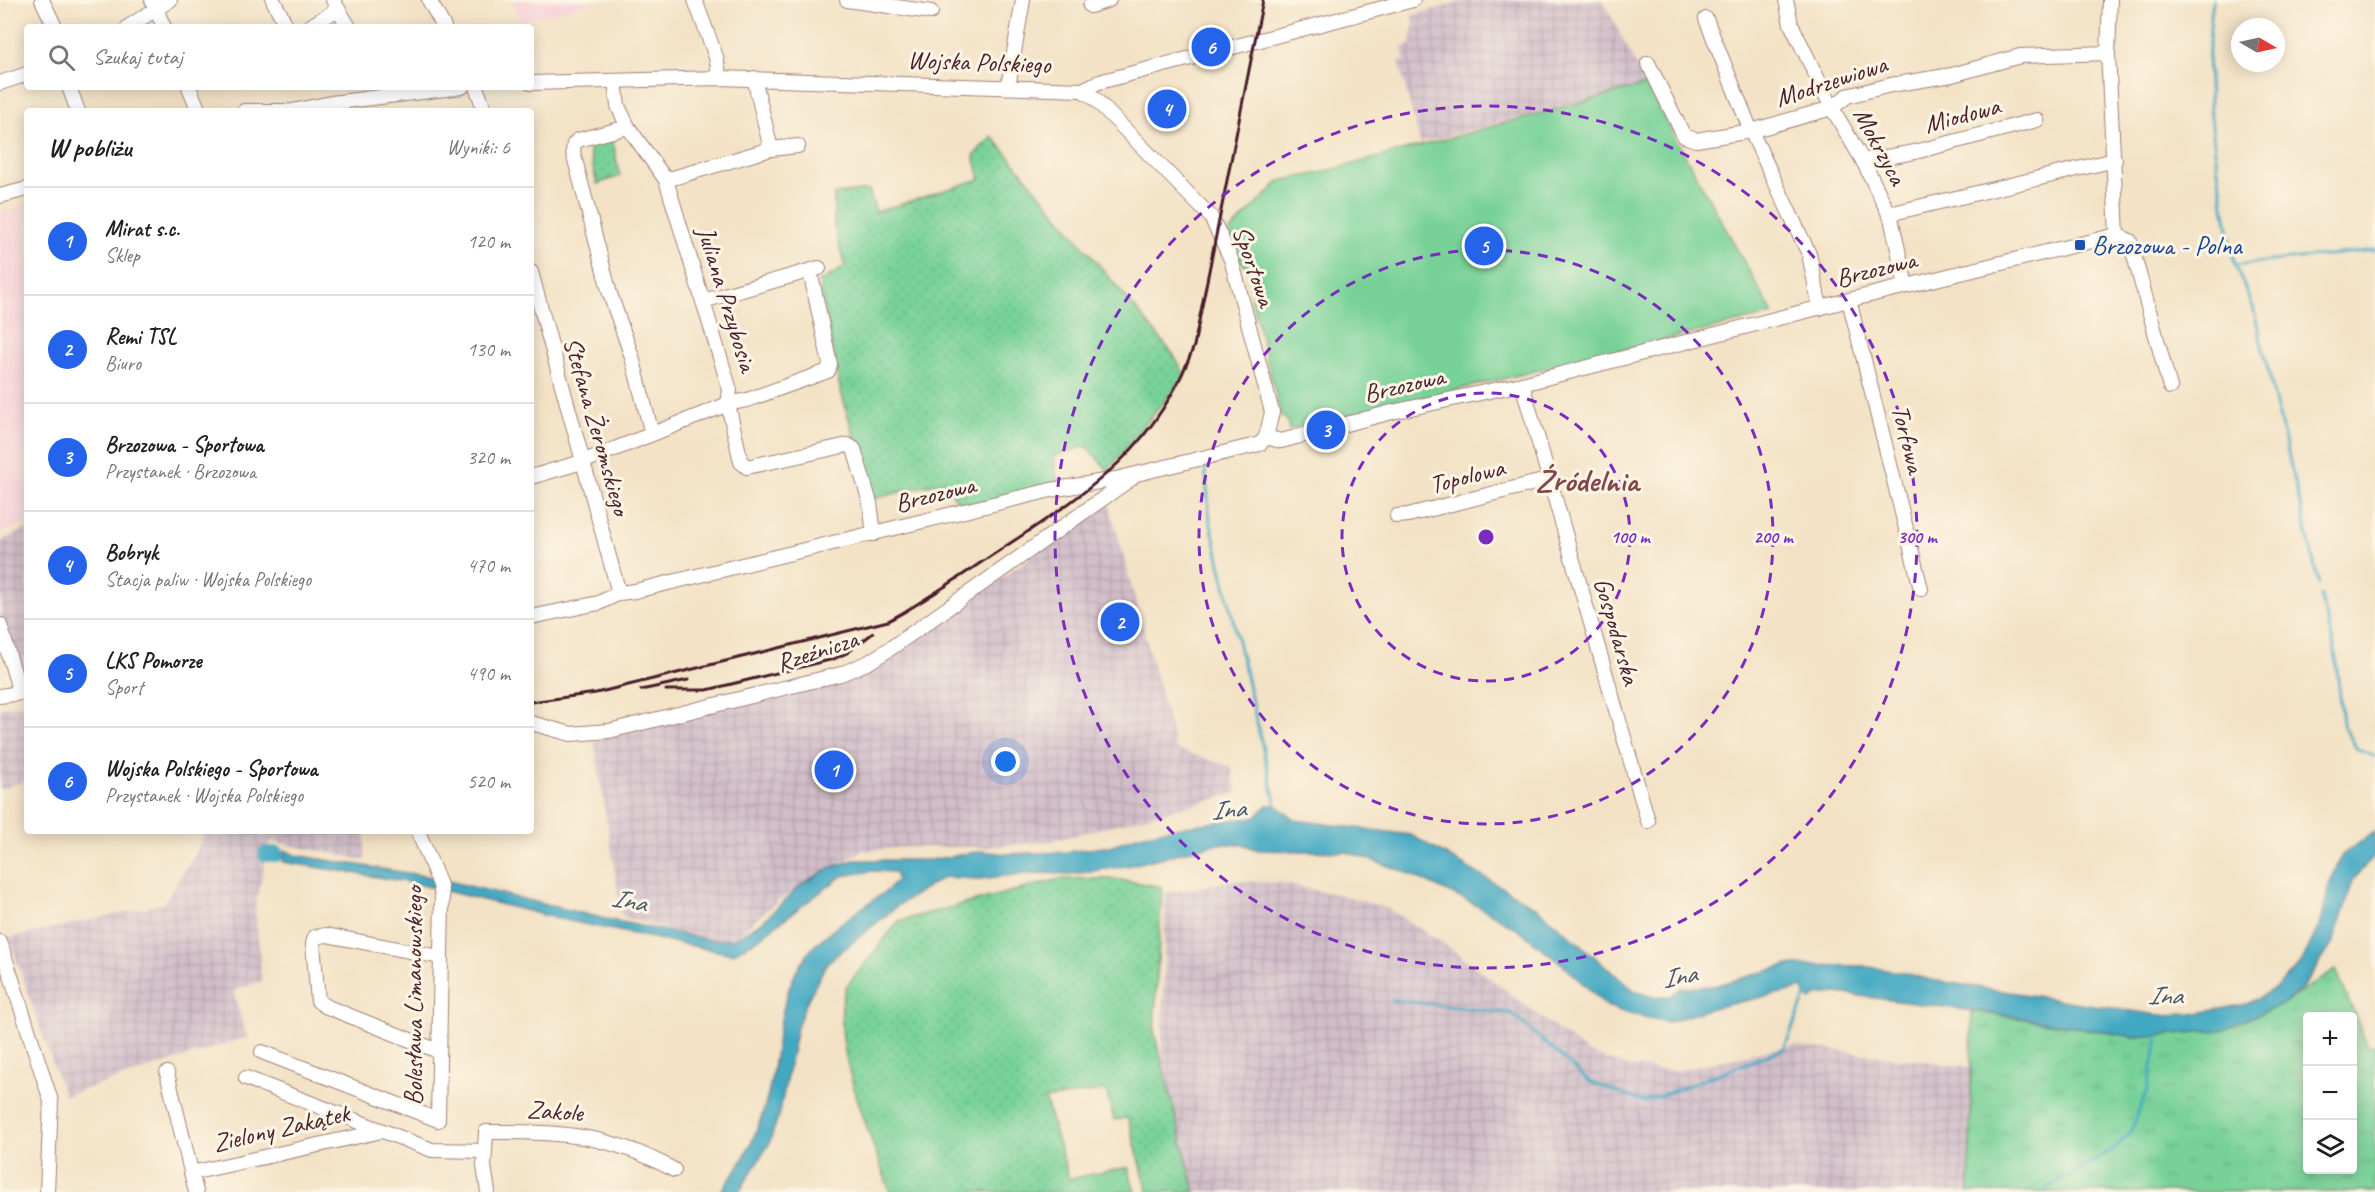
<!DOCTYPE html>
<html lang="pl">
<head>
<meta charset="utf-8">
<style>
	body { margin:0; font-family:Caveat,sans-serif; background:#f2f2f2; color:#202124 }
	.controls { position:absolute; right:18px; bottom:18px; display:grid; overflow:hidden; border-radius:6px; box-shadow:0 3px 15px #0003 }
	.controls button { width:54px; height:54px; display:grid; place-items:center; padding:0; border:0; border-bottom:2px solid #e0e0e0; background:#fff; color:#202124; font:30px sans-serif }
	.compass { position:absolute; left:2231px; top:18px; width:54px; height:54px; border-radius:50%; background:#fff; box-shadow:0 3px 15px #0003; rotate:99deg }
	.you { position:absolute; left:1006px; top:762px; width:21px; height:21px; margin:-15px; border:4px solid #fff; border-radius:50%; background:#1a73e8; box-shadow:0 0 0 9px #1a73e833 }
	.badge { display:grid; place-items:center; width:39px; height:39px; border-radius:50%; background:#2563eb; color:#fff; font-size:20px; font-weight:700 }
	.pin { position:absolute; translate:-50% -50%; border:3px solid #fff; box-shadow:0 2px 6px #0006 }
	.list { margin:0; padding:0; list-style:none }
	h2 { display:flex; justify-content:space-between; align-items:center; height:78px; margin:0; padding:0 24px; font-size:26px }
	h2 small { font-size:20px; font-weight:400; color:#757577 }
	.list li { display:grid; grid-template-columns:39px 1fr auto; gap:18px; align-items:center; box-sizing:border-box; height:108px; padding:0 24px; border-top:2px solid #e0e0e0 }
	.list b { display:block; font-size:22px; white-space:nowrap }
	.list p { margin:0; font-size:20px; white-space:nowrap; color:#757577 }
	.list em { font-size:20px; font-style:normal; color:#757577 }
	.icon { flex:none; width:33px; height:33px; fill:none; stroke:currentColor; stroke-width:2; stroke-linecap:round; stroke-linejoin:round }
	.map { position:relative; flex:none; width:2375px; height:1192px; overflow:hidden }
	.search { position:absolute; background:#fff; box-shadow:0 3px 15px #0003; left:24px; top:24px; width:510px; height:66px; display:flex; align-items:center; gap:15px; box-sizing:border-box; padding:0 21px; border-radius:6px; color:#757577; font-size:22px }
	.panel { position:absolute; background:#fff; box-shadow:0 3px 15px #0003; left:24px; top:108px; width:510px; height:726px; border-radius:6px }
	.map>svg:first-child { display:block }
	.built { fill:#f6cfd7 }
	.industrial { fill:url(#industrial-grid) }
	.grass { fill:url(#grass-tufts); stroke:#617862; stroke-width:1.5; fill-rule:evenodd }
	.park { fill:url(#park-dots); stroke:#617862; stroke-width:1.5 }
	.pitch { fill:#78d298; stroke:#617862; stroke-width:1.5 }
	.water { fill:#43a9c3; stroke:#466477; stroke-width:1.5 }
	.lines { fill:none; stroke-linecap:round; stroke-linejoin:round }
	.stream { stroke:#43a9c3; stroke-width:3 }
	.river { stroke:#43a9c3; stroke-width:16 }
	.minor-casing { stroke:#9e8078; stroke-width:16 }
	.minor { stroke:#fff; stroke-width:14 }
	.rail { stroke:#4a1f2b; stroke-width:3 }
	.ring { fill:none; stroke:#7b2cbf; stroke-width:3; stroke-dasharray:10 8 }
	.transit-dot { fill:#1a4fb4; stroke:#fcf5e5; stroke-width:2 }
	.labels { text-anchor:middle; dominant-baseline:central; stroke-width:6; stroke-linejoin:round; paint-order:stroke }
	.street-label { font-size:26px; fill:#4a1f2b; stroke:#fcf5e5 }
	.transit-label { font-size:26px; fill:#164399; stroke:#fcf5e5; text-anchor:start }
	.water-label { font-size:27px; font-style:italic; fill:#475668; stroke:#fcf5e5 }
	.district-label { font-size:32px; font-weight:bold; fill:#81474c; stroke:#fcf5e5 }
	.centre { fill:#7b2cbf; stroke:#fcf5e5; stroke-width:3 }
	.ring-label { font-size:18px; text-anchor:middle; font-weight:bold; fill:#7b2cbf; stroke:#fcf5e5; stroke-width:6; stroke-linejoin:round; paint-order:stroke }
</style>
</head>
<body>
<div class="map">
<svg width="2375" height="1192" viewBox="0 0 2375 1192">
	<defs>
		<pattern id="industrial-grid" width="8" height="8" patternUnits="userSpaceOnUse" patternTransform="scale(1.5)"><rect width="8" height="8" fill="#d1bdc9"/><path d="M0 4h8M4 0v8" fill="none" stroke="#b5a2ad"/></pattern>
		<pattern id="grass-tufts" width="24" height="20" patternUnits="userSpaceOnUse" patternTransform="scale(1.5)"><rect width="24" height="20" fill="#78d298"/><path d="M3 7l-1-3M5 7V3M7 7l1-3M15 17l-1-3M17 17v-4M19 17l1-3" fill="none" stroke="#69b483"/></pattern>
		<pattern id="park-dots" width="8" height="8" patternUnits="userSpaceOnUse" patternTransform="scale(1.5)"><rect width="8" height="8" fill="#78d298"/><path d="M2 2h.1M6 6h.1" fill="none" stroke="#69b483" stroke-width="1.8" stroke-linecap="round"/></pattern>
	</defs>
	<rect width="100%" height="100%" fill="#fcf5e5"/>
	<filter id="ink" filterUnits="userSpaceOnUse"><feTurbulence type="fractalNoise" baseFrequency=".0167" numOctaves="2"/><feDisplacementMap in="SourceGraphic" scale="12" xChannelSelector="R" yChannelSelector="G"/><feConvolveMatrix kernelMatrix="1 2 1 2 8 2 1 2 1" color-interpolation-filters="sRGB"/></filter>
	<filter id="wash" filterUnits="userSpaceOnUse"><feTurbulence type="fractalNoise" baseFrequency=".008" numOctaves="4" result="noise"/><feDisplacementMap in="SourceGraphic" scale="24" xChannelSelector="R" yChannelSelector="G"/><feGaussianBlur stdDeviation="1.35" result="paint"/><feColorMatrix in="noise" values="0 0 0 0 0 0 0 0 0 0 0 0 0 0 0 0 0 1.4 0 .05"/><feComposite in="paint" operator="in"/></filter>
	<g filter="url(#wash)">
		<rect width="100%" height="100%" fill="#f3e2c5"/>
		<g class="built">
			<path d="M511,0H601L522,21Z"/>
			<path d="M27,205V524L0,532V213Z"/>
		</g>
		<g class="industrial">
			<path d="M1468,0H1603L1646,85L1420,143L1399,62L1405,60L1402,48L1412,44L1411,37L1414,23L1412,15Z"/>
			<path d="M1108,500L1176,749L1232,767L1237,793L1051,841L985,847H911L861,851L779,900L724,946L622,916L594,740L750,701H769L874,672Z"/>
			<path d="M27,528V685L26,686L6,626L0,627V542Z"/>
			<path d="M27,704V781L0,789V708Z"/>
			<path d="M204,831H365V860L270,841L255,907L262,981L233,991L247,1037L64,1096L9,938L163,904L198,849Z"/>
			<path d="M1232,881L1280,883L1349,897L1389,909L1450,948L1587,1052L1628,1067L1676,1071L1792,1045L1971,1067L1969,1192H1196L1162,1066L1165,893Z"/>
		</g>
		<path class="grass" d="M2336,970L2368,1047L2375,1045V1192H1969L1972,1011L2136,1037L2168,1033L2282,1004ZM2308,1016H2352V1170H2308Z"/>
		<g class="park">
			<path d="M992,136L1173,354L1185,376L1108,470L1086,446L1054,456L1057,482L963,510L944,481L872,499L840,388L819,282L845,267L834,227V194L869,190L876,212L980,179L974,155Z"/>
			<path d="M612,138L620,176L597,184L588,145Z"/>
			<path d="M1060,879H1115L1162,887L1154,1032L1195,1192H1148L1128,1118L1114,1120L1106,1090L1045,1099L1069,1179L1128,1167L1135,1192H890C873,1140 827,1040 846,987L899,921Z"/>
		</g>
		<path class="pitch" d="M1646,85L1773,314L1289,430L1287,420L1281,416L1251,297L1259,287L1260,278L1239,260L1229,232L1280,181L1320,173Z"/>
		<path class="water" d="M1267,805H1276L1295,820L1411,835L1536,907L1635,991L1650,996H1671L1681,988L1714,986L1788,965L1863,966L1900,972L1931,980L2158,1015L2192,1014L2247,1004L2276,988L2302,962L2322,919L2329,885L2342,855L2375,832V855L2354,879L2333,943L2303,988L2282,1004L2222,1030L2136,1037L2012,1016L1837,993L1817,995L1812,1000L1805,998L1804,988L1708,1009L1669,1022L1629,1014L1607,1006L1562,964L1517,929L1478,906L1403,871L1347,852L1258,850L1242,844H1216L1132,865L1074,874L1032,873L978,879L944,877L900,904L827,963L806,1003L797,1027L780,1111L769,1144L739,1192H720C744,1164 761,1127 769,1090C780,1043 777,992 809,952C822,935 869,903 888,890L897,880L895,872L873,871L842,876L755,941L732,954L564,920L414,883L283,862L285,850L295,855L432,877L606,919L710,940L733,939L761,923L803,883L832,867L854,860H930L982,851L1006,854L1067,852L1110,846L1140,835L1185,826L1256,817Z"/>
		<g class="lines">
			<g class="stream">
				<path d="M2213,0C2200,90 2218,177 2235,265L2375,250"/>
				<path d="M2235,265L2253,307L2319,584"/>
				<path d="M1205,467L1210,520L1276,805"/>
				<path d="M2321,596L2335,651L2343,724L2357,749L2375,757"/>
				<path d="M1392,1000L1511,1013L1590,1082L1644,1102L1784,1049L1806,995"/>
				<path d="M2042,1192L2115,1148L2130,1133L2147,1091L2159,1034"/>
			</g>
			<path class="river" d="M266,854H276"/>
		</g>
	</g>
	<g filter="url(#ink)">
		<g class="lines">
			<defs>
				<g id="minor">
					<path d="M42,0L55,27"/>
					<path d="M152,0L164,27"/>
					<path d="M273,0L287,27"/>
					<path d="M429,0L444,27"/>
					<path d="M695,0L716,57L720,78"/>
					<path d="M847,0L931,12"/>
					<path d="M1786,0L1791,24L1832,108L1863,161L1891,218L1906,286"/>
					<path d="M2110,0L2108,53L2117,235"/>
					<path d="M1090,6L1109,0"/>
					<path d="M338,9L349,27"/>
					<path d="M1706,19L1751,131L1809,254L1820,308"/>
					<path d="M128,27L170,0"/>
					<path d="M309,27L338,9L333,0"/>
					<path d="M1648,63L1684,136L1696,140L1751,131L1832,108L1847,96L1891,85L1952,75L2020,56L2108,53"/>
					<path d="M754,78L771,149"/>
					<path d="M615,81L618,106L628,127L666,180L730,390L728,404L741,462L747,467L848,445L854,449L870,503L874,534"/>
					<path d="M0,83L27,74"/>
					<path d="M531,83L720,78L1082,90L1099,82L1413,0"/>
					<path d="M69,87L78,111"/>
					<path d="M189,87L199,111"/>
					<path d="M476,87L485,111"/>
					<path d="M1008,87L1023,0"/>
					<path d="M244,111H286"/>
					<path d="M292,111L331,103L462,87"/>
					<path d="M628,127L578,140L574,144L573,152L610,294L632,357L652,434"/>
					<path d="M1863,161L1915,152L2037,120"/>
					<path d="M666,180L771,149L798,146"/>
					<path d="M0,196L27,189"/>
					<path d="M1889,214L2115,160"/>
					<path d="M531,272L619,593"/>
					<path d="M1849,300L1921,589"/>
					<path d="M703,301L819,268"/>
					<path d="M1522,384L1648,821"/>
					<path d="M1266,437L1281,441L1392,412L1522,384L1849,300L2117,235L2130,241L2170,387"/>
					<path d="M531,477L582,462L728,404L747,400L828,371L830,364L810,271"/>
					<path d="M1397,516L1408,515L1547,480"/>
					<path d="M531,617L599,603L619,593L635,591L1051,490L1116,479L1260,444L1266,437L1272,412L1231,259L1211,217L1093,97L1082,90"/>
					<path d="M0,625L20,693"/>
					<path d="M0,696L27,692"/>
					<path d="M531,723L571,734L609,731L841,674L869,662L891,648L1132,478"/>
					<path d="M0,942L51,1101L47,1192"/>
					<path d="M438,1051L325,1006L318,1001L313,944L315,937L326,935L440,957"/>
					<path d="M262,1052L438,1120L442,898L440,885L418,831"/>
					<path d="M167,1073L196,1192"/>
					<path d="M246,1078L432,1150L485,1151"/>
					<path d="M191,1173L382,1131"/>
					<path d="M488,1192L484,1166L486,1132C557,1131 611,1134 674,1170"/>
				</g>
			</defs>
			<use href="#minor" class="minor-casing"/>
			<use href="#minor" class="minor"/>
			<g class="rail">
				<path d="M641,690L688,680"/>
				<path d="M666,690H707L834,659L847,653L873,633"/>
				<path d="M531,702L596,693L888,621C927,600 963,574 1000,550C1089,491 1155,451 1194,346L1263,0"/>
			</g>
		</g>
	</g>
	<g class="ring">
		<circle cx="1486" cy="537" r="144"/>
		<circle cx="1486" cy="537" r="287"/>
		<circle cx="1486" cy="537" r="431"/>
	</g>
	<rect class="transit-dot" x="2074" y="239" width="12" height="12" rx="3"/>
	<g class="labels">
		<g class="street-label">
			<text transform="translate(979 62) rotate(2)">Wojska Polskiego</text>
			<text transform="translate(1831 81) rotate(-18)">Modrzewiowa</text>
			<text transform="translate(1962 115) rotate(-15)">Miodowa</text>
			<text transform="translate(1880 146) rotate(62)">Mokrzyca</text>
			<text transform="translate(1254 266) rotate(71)">Sportowa</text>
			<text transform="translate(1876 269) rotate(-14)">Brzozowa</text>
			<text transform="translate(727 299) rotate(73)">Juliana Przybosia</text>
			<text transform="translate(1404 385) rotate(-13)">Brzozowa</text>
			<text transform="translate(597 426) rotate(74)">Stefana Żeromskiego</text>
			<text transform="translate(1908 439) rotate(76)">Torfowa</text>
			<text transform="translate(1467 476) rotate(-14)">Topolowa</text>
			<text transform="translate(935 494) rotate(-14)">Brzozowa</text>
			<text transform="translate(1617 631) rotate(74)">Gospodarska</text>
			<text transform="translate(817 651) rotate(-18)">Rzeźnicza</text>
			<text transform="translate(413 996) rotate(-90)">Bolesława Limanowskiego</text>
			<text transform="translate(555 1111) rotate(4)">Zakole</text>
			<text transform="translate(281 1128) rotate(-13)">Zielony Zakątek</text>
		</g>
		<g class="transit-label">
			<text x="2092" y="245">Brzozowa - Polna</text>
		</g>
		<g class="water-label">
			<text transform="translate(1228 809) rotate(-5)">Ina</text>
			<text transform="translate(629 900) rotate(11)">Ina</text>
			<text transform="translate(1679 976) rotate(-11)">Ina</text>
			<text transform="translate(2165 995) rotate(1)">Ina</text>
		</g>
		<g class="district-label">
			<text x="1587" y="480">Źródelnia</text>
		</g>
	</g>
	<circle cx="1486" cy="537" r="9" class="centre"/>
	<g class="ring-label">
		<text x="1630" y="543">100 m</text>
		<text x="1773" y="543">200 m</text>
		<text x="1917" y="543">300 m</text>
	</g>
</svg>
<div class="controls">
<button>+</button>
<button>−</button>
<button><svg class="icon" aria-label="layers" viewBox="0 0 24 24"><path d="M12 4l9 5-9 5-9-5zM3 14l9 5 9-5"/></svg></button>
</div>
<svg class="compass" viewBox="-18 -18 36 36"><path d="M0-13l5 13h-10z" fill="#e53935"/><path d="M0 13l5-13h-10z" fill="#757577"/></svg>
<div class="you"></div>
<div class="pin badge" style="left:834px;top:770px">1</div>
<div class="pin badge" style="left:1120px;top:622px">2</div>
<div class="pin badge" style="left:1326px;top:430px">3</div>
<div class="pin badge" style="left:1167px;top:109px">4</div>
<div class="pin badge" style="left:1484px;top:246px">5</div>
<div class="pin badge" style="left:1211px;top:47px">6</div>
<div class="search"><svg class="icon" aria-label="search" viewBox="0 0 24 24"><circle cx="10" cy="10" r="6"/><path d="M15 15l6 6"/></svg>Szukaj tutaj</div>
<section class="panel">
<h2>W pobliżu<small>Wyniki: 6</small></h2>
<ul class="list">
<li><span class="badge">1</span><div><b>Mirat s.c.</b><p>Sklep</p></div><em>120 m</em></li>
<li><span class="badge">2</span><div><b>Remi TSL</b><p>Biuro</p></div><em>130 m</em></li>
<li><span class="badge">3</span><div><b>Brzozowa - Sportowa</b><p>Przystanek · Brzozowa</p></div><em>320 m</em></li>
<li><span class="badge">4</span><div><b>Bobryk</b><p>Stacja paliw · Wojska Polskiego</p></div><em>470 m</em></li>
<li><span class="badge">5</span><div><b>LKS Pomorze</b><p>Sport</p></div><em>490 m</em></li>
<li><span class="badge">6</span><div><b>Wojska Polskiego - Sportowa</b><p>Przystanek · Wojska Polskiego</p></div><em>520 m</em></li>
</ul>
</section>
</div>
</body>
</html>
